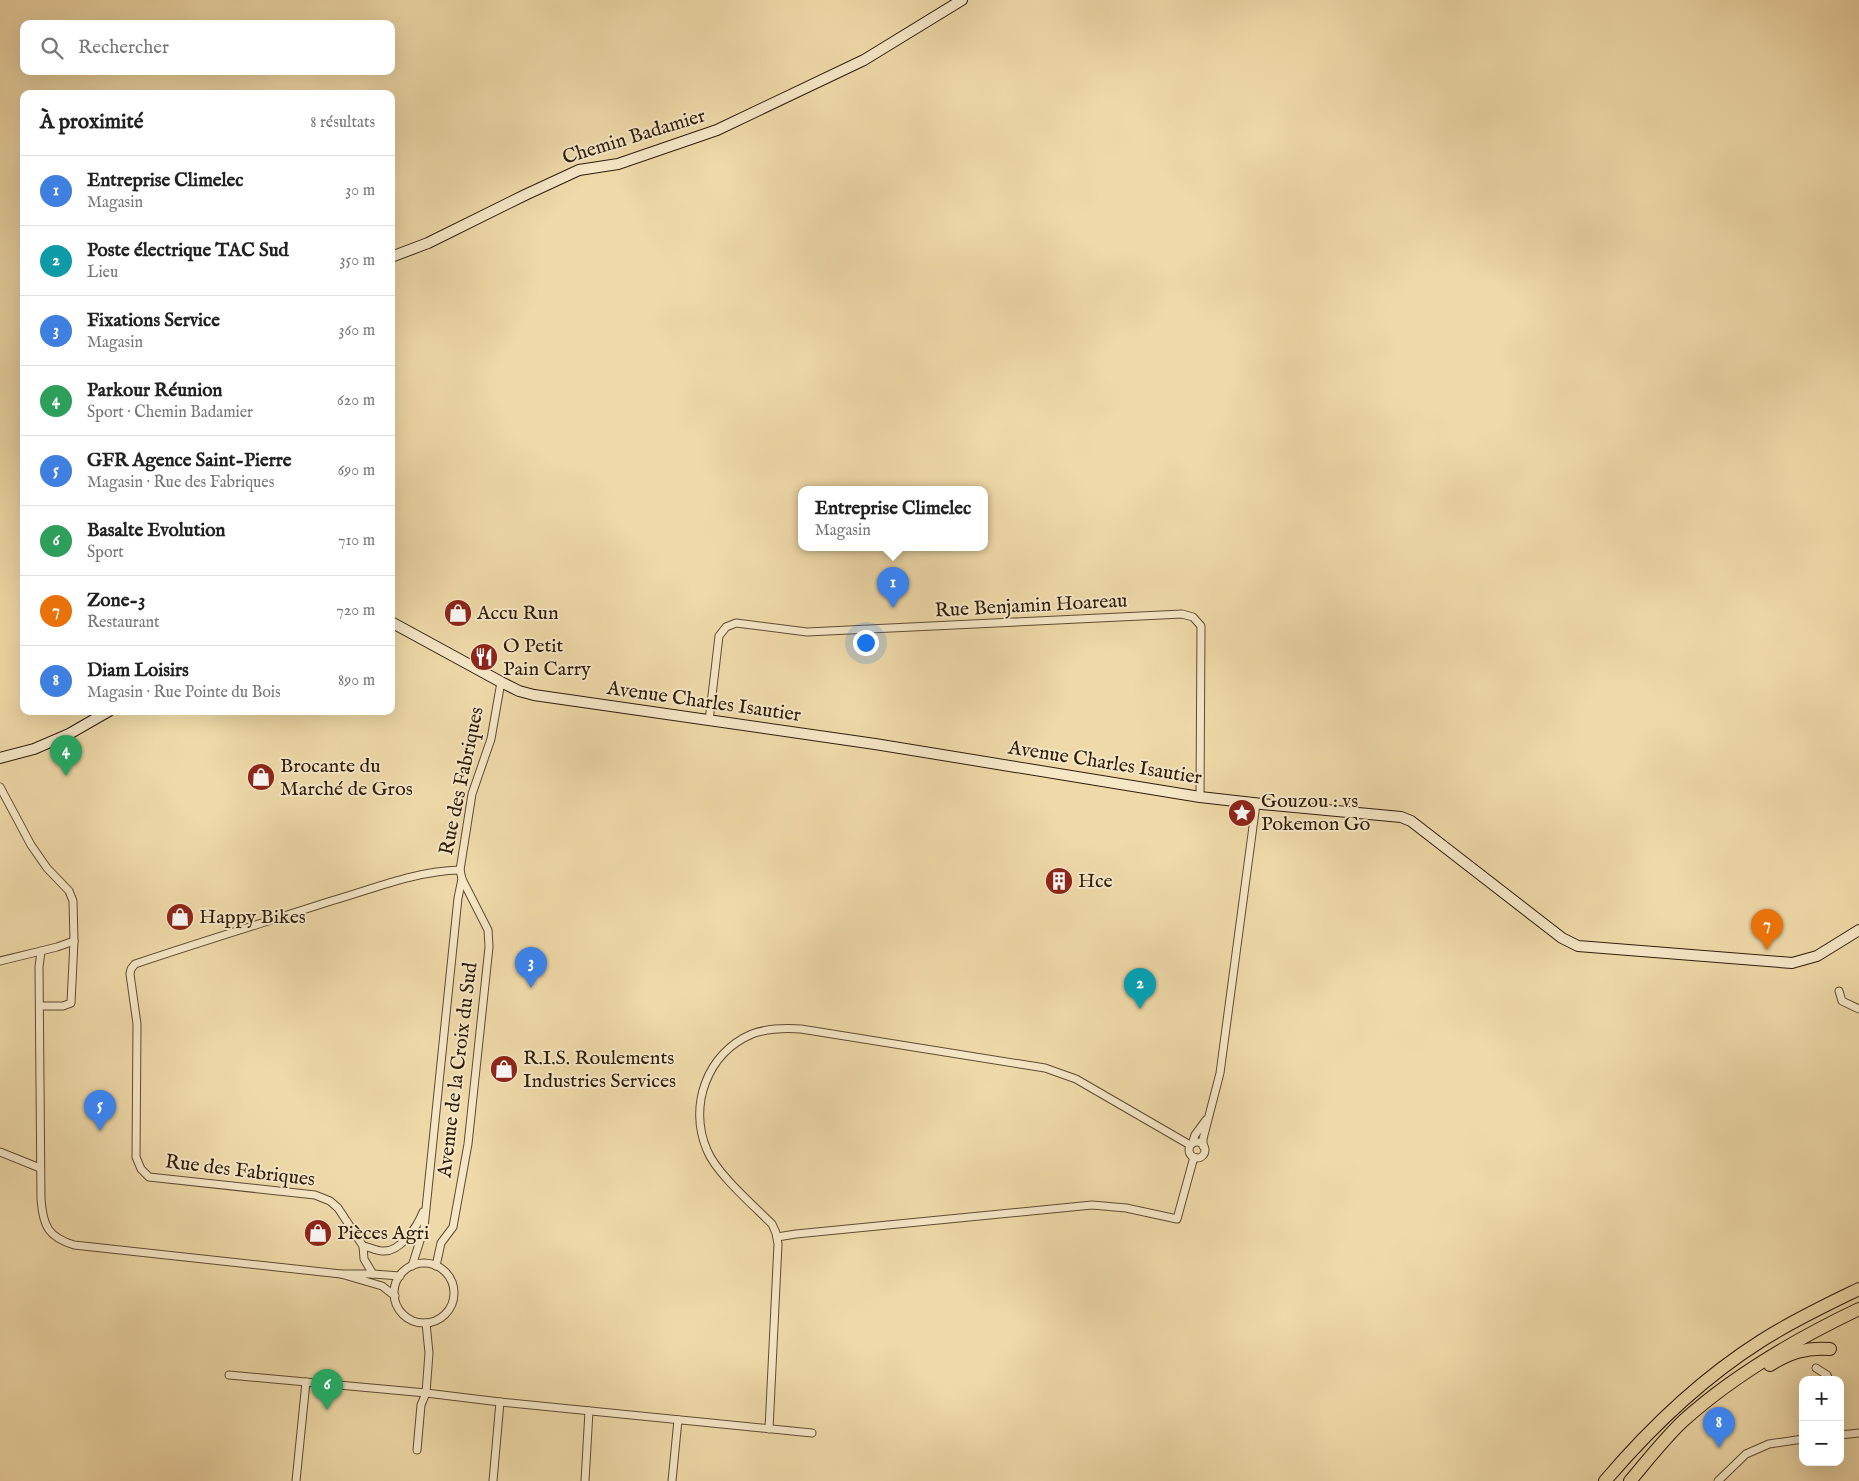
<!DOCTYPE html>
<html lang="fr">
<head>
<meta charset="utf-8">
<style>
	body { margin:0; font-family:"IM FELL English",serif; background:#f2f2f2; color:#222 }
	.controls { position:absolute; right:15px; bottom:15px; display:grid; overflow:hidden; border-radius:10px; box-shadow:0 5px 20px #0002 }
	.controls button { width:45px; height:45px; display:grid; place-items:center; padding:0; border:0; border-bottom:1px solid #e0e0e0; background:#fff; color:#222; font:25px sans-serif }
	.you { position:absolute; left:865px; top:642px; width:18px; height:18px; margin:-12px; border:4px solid #fff; border-radius:50%; background:#1a73e8; box-shadow:0 0 0 8px #1a73e833 }
	.badge { display:grid; place-items:center; width:32px; height:32px; border-radius:50%; background:#8f2418; color:#fff; font-size:16px; font-weight:700 }
	.pin { position:absolute; translate:-50% -41px; filter:drop-shadow(0 1px 2px #0008) }
	.pin::after { content:''; position:absolute; top:26px; width:18px; height:15px; background:inherit; clip-path:polygon(0 0,100% 0,50% 100%) }
	.popup { position:absolute; left:798px; top:486px; width:190px; height:65px; box-sizing:border-box; display:grid; place-content:center; border-radius:10px; background:#fff; filter:drop-shadow(0 1px 4px #0005); font-size:16px; white-space:nowrap; color:#767676 }
	.popup b { font-size:19px; color:#222 }
	.popup::after { content:''; position:absolute; left:50%; top:100%; margin-left:-10px; border:10px solid transparent; border-top-color:#fff }
	.list { margin:0; padding:0; list-style:none }
	h2 { display:flex; justify-content:space-between; align-items:center; height:65px; margin:0; padding:0 20px; font-size:21px }
	h2 small { font-size:16px; font-weight:400; color:#767676 }
	.list li { display:grid; grid-template-columns:32px 1fr auto; gap:15px; align-items:center; box-sizing:border-box; height:70px; padding:0 20px; border-top:1px solid #e0e0e0 }
	.list b { display:block; font-size:19px; white-space:nowrap }
	.list p { margin:0; font-size:16px; white-space:nowrap; color:#767676 }
	.list em { font-size:16px; font-style:normal; color:#767676 }
	.icon { flex:none; width:28px; height:28px; fill:none; stroke:currentColor; stroke-width:2; stroke-linecap:round; stroke-linejoin:round }
	.map { position:relative; flex:none; width:1859px; height:1481px; overflow:hidden }
	.search { position:absolute; background:#fff; box-shadow:0 5px 20px #0002; left:20px; top:20px; width:375px; height:55px; display:flex; align-items:center; gap:12px; box-sizing:border-box; padding:0 18px; border-radius:10px; color:#767676; font-size:19px }
	.panel { position:absolute; background:#fff; box-shadow:0 5px 20px #0002; left:20px; top:90px; width:375px; height:625px; border-radius:10px }
	.map>svg:first-child { display:block }
	.lines { fill:none; stroke-linecap:round; stroke-linejoin:round }
	.street-casing { stroke:#5e4b32; stroke-width:9 }
	.secondary-casing { stroke:#2e1c0b; stroke-width:12 }
	.highway-casing { stroke:#2e1c0b; stroke-width:14 }
	.street { stroke:#f5e6c6; stroke-width:7 }
	.secondary { stroke:#f5e6c6; stroke-width:10 }
	.highway { stroke:#efd9a8; stroke-width:12 }
	.labels { text-anchor:middle; dominant-baseline:central; stroke-width:4; stroke-linejoin:round; paint-order:stroke }
	.street-label { font-size:20px; fill:#2e1c0b; stroke:#f5e6c6 }
	.poi-label { font-size:20px; fill:#2e1c0b; stroke:#f5e6c6; text-anchor:start }
</style>
</head>
<body>
<div class="map">
<svg width="1859" height="1481" viewBox="0 0 1859 1481">
	<rect width="100%" height="100%" fill="#efd9a8"/>
	<filter id="stains"><feTurbulence type="fractalNoise" baseFrequency=".004" numOctaves="4"/><feColorMatrix values="0 0 0 0 .2 0 0 0 0 .09 0 0 0 0 .02 0 0 0 .5 -.17"/></filter>
	<radialGradient id="worn" r=".72"><stop offset=".6" stop-color="#630" stop-opacity="0"/><stop offset="1" stop-color="#630" stop-opacity=".3"/></radialGradient>
	<g class="lines">
		<defs>
			<g id="street">
				<path d="M709,721L719,636L726,627L736,623L807,632L1182,614L1193,617L1201,626L1200,797"/>
				<path d="M0,787L31,845L47,868L69,891L73,901L74,941L71,1003L63,1006H41"/>
				<path d="M74,941L57,947L41,951L39,967L41,1199C43,1226 48,1237 74,1245L341,1274"/>
				<path d="M0,961L41,951"/>
				<path d="M1839,991L1842,1001L1859,1009"/>
				<circle cx="1197" cy="1150" r="8"/>
				<path d="M1192,1144L1195,1135L1206,1120"/>
				<path d="M1203,1146V1139L1220,1073L1256,804"/>
				<path d="M0,1152L40,1168"/>
				<path d="M777,1237L796,1234L1092,1205L1126,1208L1177,1219L1194,1157"/>
				<path d="M363,1246C370,1247 376,1251 382,1251C400,1253 417,1227 423,1212"/>
				<circle cx="424" cy="1293" r="30"/>
				<path d="M412,1266L424,1228L458,898L462,879"/>
				<path d="M436,1266L441,1243L453,1227L468,1144L489,947L488,930L462,879L460,870L472,794L491,739L501,682"/>
				<path d="M373,1274L364,1259L363,1246L338,1208L330,1201L315,1195L149,1177L141,1169L136,1157L137,1024L130,974L131,969L135,964C200,942 266,922 331,901C373,889 415,871 460,870"/>
				<path d="M395,1296L382,1286L341,1274H373L400,1276"/>
				<path d="M1816,1368L1827,1375L1829,1380"/>
				<path d="M229,1375L426,1393L500,1402L812,1433"/>
				<path d="M769,1429L778,1244L776,1233L772,1224C753,1205 716,1173 707,1150C688,1106 707,1053 752,1034C768,1028 784,1028 801,1029L1045,1068L1076,1079L1190,1145"/>
				<path d="M1840,1435L1859,1433"/>
				<path d="M417,1450L421,1405L426,1393L429,1353L426,1323"/>
				<path d="M296,1481L306,1382"/>
				<path d="M493,1481L500,1402"/>
				<path d="M585,1481L589,1411"/>
				<path d="M672,1481L678,1420"/>
				<path d="M1718,1481L1746,1454L1769,1444L1803,1439"/>
			</g>
			<g id="secondary">
				<path d="M391,257L428,243L525,195L579,170L618,164L717,130L864,60L962,0"/>
				<path d="M391,622L501,682L519,691L534,695L875,744L1200,797L1262,804L1401,817L1411,821L1562,938L1578,946L1792,963L1817,956L1859,930"/>
				<path d="M0,758L34,749L69,734L109,711"/>
			</g>
			<g id="highway">
				<path d="M1770,1365C1789,1353 1806,1347 1830,1349"/>
				<path d="M1605,1481C1651,1427 1701,1379 1761,1341C1792,1321 1826,1305 1859,1289"/>
				<path d="M1630,1481C1647,1461 1664,1439 1683,1421C1735,1374 1796,1339 1859,1309"/>
			</g>
		</defs>
		<use href="#street" class="street-casing"/>
		<use href="#secondary" class="secondary-casing"/>
		<use href="#highway" class="highway-casing"/>
		<use href="#street" class="street"/>
		<use href="#secondary" class="secondary"/>
		<use href="#highway" class="highway"/>
	</g>
	<defs>
		<symbol id="shop-disc" viewBox="-11 -11 22 22"><circle r="9.5" fill="#8f2418" stroke="#f5e6c6"/><path d="M-5-2.5h2.3a2.7 3.5 0 0 1 5.4 0H5L5.5 6h-11ZM-1.5-2.5h3a1.5 2.3 0 0 0-3 0Z" fill="#fff"/></symbol>
		<symbol id="restaurant-disc" viewBox="-11 -11 22 22"><circle r="9.5" fill="#8f2418" stroke="#f5e6c6"/><path d="M-5-6h1v4h1v-4h1v4h1v-4h1v5L-1.5 .5V6h-2V.5L-5-1ZM5-6V6H3V1.5H1.5Q1.5-4 5-6Z" fill="#fff"/></symbol>
		<symbol id="sight-disc" viewBox="-11 -11 22 22"><circle r="9.5" fill="#8f2418" stroke="#f5e6c6"/><path d="M0-6L1.8-2.2L6-1.7L2.9 1.2L3.7 5.4L0 3.3L-3.7 5.4L-2.9 1.2L-6-1.7L-1.8-2.2Z" fill="#fff"/></symbol>
		<symbol id="building-disc" viewBox="-11 -11 22 22"><circle r="9.5" fill="#8f2418" stroke="#f5e6c6"/><path d="M-4-6H4V6H1V3H-1V6H-4ZM-2.5-4.3h1.7v1.8h-1.7ZM.8-4.3h1.7v1.8H.8ZM-2.5-1h1.7V.8h-1.7ZM.8-1h1.7V.8H.8Z" fill="#fff"/></symbol>
	</defs>
	<g fill-rule="evenodd">
		<use href="#shop-disc" x="442" y="597" width="32" height="32"/>
		<use href="#restaurant-disc" x="468" y="641" width="32" height="32"/>
		<use href="#shop-disc" x="245" y="761" width="32" height="32"/>
		<use href="#sight-disc" x="1226" y="797" width="32" height="32"/>
		<use href="#building-disc" x="1043" y="865" width="32" height="32"/>
		<use href="#shop-disc" x="164" y="901" width="32" height="32"/>
		<use href="#shop-disc" x="488" y="1053" width="32" height="32"/>
		<use href="#shop-disc" x="302" y="1217" width="32" height="32"/>
	</g>
	<g class="labels">
		<g class="street-label">
			<text transform="translate(634 137) rotate(-17)">Chemin Badamier</text>
			<text transform="translate(1031 606) rotate(-3)">Rue Benjamin Hoareau</text>
			<text transform="translate(704 702) rotate(8)">Avenue Charles Isautier</text>
			<text transform="translate(1105 763) rotate(9)">Avenue Charles Isautier</text>
			<text transform="translate(462 781) rotate(-78)">Rue des Fabriques</text>
			<text transform="translate(458 1070) rotate(-83)">Avenue de la Croix du Sud</text>
			<text transform="translate(240 1171) rotate(7)">Rue des Fabriques</text>
		</g>
		<g class="poi-label">
			<text x="477" y="613">Accu Run</text>
			<text x="503" y="646">O Petit<tspan x="503" dy="23">Pain Carry</tspan></text>
			<text x="280" y="766">Brocante du<tspan x="280" dy="23">Marché de Gros</tspan></text>
			<text x="1261" y="801">Gouzou : vs<tspan x="1261" dy="23">Pokemon Go</tspan></text>
			<text x="1078" y="881">Hce</text>
			<text x="199" y="917">Happy Bikes</text>
			<text x="523" y="1058">R.I.S. Roulements<tspan x="523" dy="23">Industries Services</tspan></text>
			<text x="337" y="1233">Pièces Agri</text>
		</g>
	</g>
	<rect width="100%" height="100%" filter="url(#stains)"/>
	<rect width="100%" height="100%" fill="url(#worn)"/>
</svg>
<div class="controls">
<button>+</button>
<button>−</button>
</div>
<div class="you"></div>
<div class="pin badge" style="left:893px;top:608px;background:#3f7fe0">1</div>
<div class="popup"><b>Entreprise Climelec</b>Magasin</div>
<div class="pin badge" style="left:1140px;top:1009px;background:#0f9aa8">2</div>
<div class="pin badge" style="left:531px;top:988px;background:#3f7fe0">3</div>
<div class="pin badge" style="left:66px;top:776px;background:#2e9e5b">4</div>
<div class="pin badge" style="left:100px;top:1131px;background:#3f7fe0">5</div>
<div class="pin badge" style="left:327px;top:1410px;background:#2e9e5b">6</div>
<div class="pin badge" style="left:1767px;top:950px;background:#e8710a">7</div>
<div class="pin badge" style="left:1719px;top:1448px;background:#3f7fe0">8</div>
<div class="search"><svg class="icon" aria-label="search" viewBox="0 0 24 24"><circle cx="10" cy="10" r="6"/><path d="M15 15l6 6"/></svg>Rechercher</div>
<section class="panel">
<h2>À proximité<small>8 résultats</small></h2>
<ul class="list">
<li><span class="badge" style="background:#3f7fe0">1</span><div><b>Entreprise Climelec</b><p>Magasin</p></div><em>30 m</em></li>
<li><span class="badge" style="background:#0f9aa8">2</span><div><b>Poste électrique TAC Sud</b><p>Lieu</p></div><em>350 m</em></li>
<li><span class="badge" style="background:#3f7fe0">3</span><div><b>Fixations Service</b><p>Magasin</p></div><em>360 m</em></li>
<li><span class="badge" style="background:#2e9e5b">4</span><div><b>Parkour Réunion</b><p>Sport · Chemin Badamier</p></div><em>620 m</em></li>
<li><span class="badge" style="background:#3f7fe0">5</span><div><b>GFR Agence Saint-Pierre</b><p>Magasin · Rue des Fabriques</p></div><em>690 m</em></li>
<li><span class="badge" style="background:#2e9e5b">6</span><div><b>Basalte Evolution</b><p>Sport</p></div><em>710 m</em></li>
<li><span class="badge" style="background:#e8710a">7</span><div><b>Zone-3</b><p>Restaurant</p></div><em>720 m</em></li>
<li><span class="badge" style="background:#3f7fe0">8</span><div><b>Diam Loisirs</b><p>Magasin · Rue Pointe du Bois</p></div><em>890 m</em></li>
</ul>
</section>
</div>
</body>
</html>
